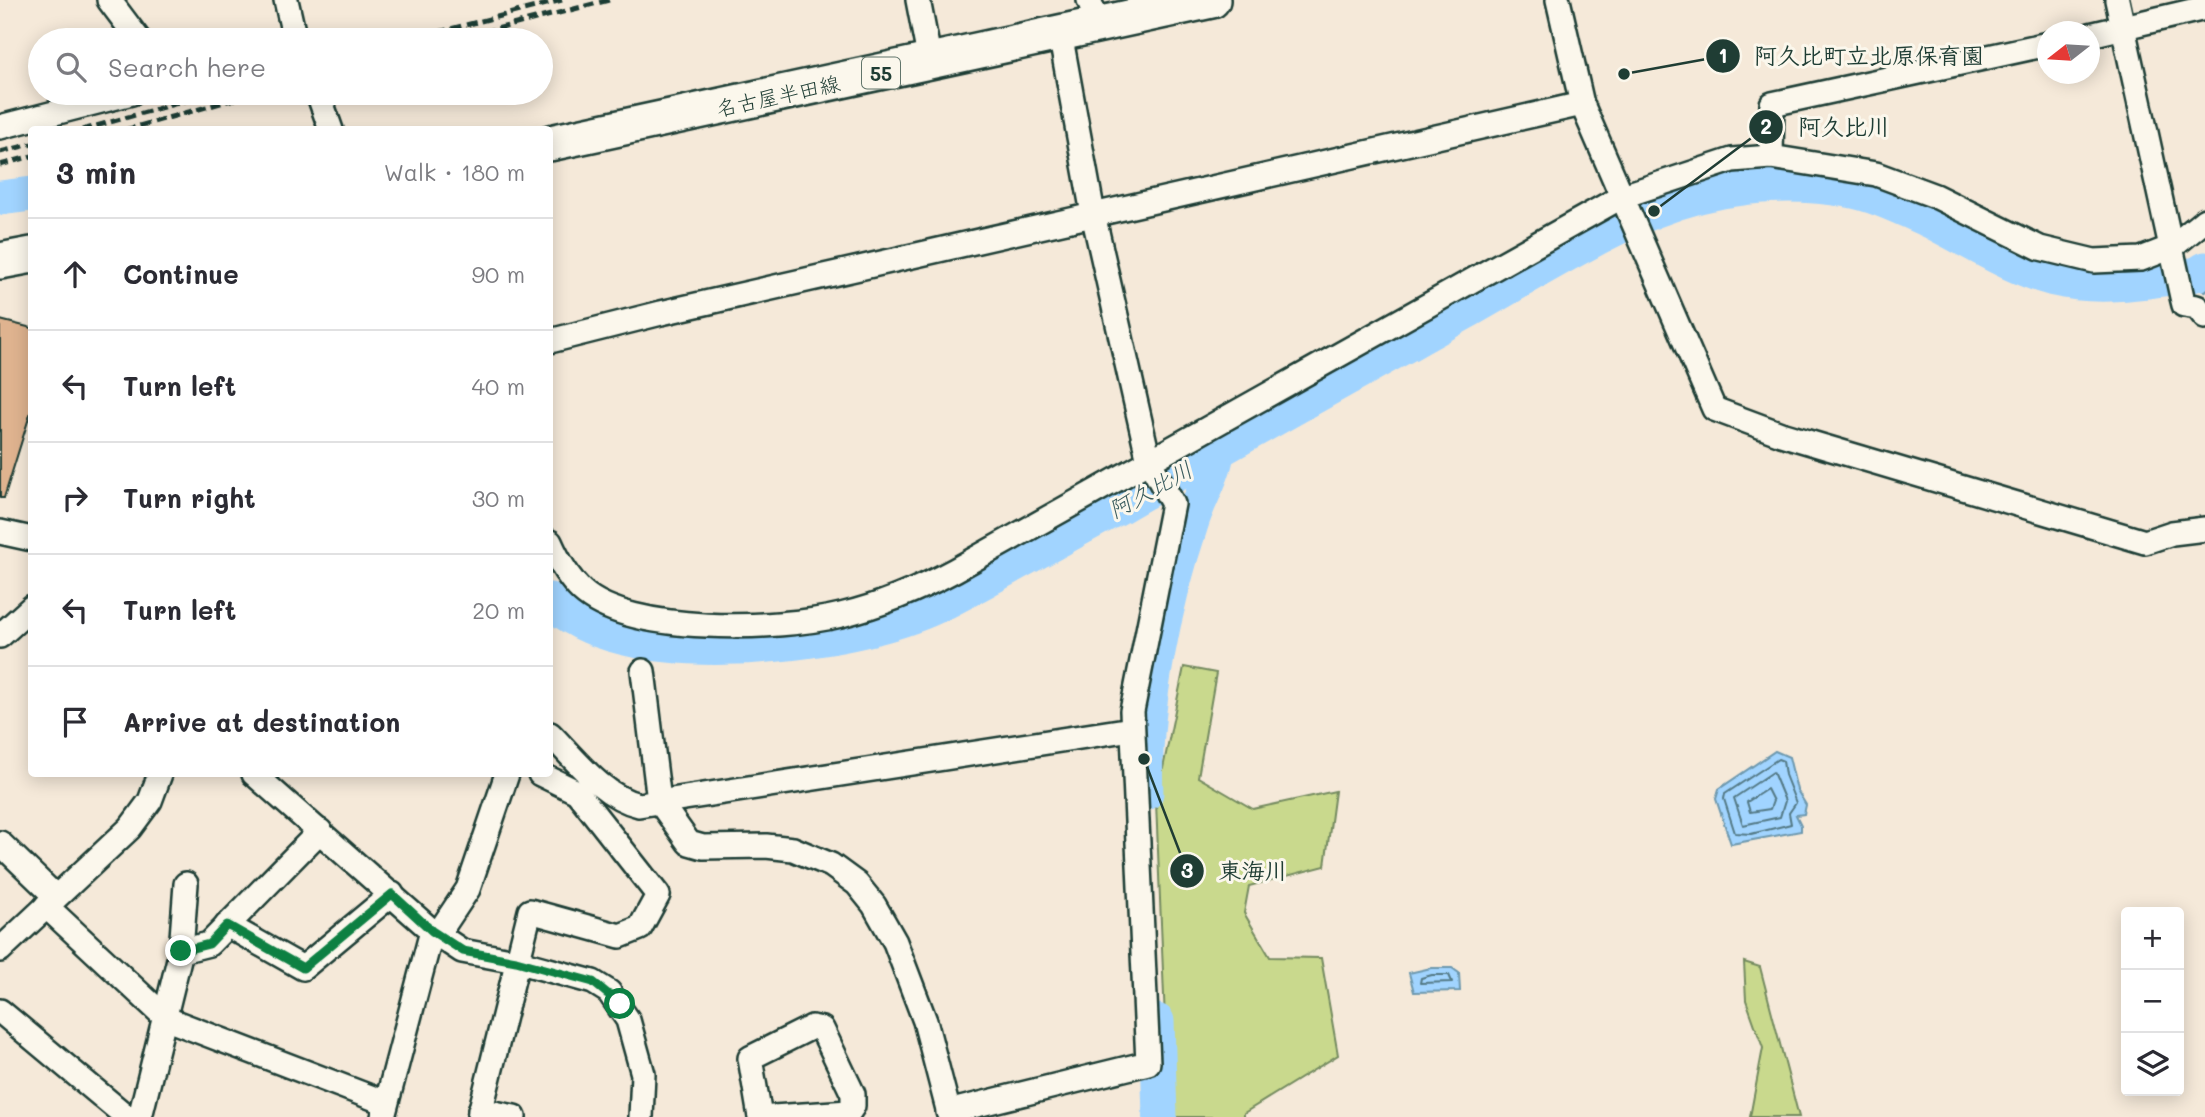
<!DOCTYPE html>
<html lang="en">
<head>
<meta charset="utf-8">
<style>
	body { margin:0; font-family:Mali,"Klee One",sans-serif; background:#f2f2f3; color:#2b2b33 }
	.controls { position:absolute; right:21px; bottom:21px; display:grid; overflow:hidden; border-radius:7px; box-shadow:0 4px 18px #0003 }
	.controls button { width:63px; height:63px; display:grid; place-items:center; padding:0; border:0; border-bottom:2px solid #e1e1e2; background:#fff; color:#2b2b33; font:35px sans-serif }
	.compass { position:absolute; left:2037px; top:21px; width:63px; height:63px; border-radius:50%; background:#fff; box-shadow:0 4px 18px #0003; rotate:253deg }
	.stop { position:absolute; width:21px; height:21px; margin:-16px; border:5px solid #0b8043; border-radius:50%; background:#fff }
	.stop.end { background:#0b8043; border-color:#fff; box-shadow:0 2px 7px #0008 }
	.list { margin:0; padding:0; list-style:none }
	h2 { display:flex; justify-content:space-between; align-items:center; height:91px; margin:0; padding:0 28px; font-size:30px }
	h2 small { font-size:23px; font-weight:400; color:#7c7c81 }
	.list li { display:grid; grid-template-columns:46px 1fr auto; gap:21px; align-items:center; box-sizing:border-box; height:112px; padding:0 28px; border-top:2px solid #e1e1e2 }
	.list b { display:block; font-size:26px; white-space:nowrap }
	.list em { font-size:23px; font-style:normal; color:#7c7c81 }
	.icon { flex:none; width:38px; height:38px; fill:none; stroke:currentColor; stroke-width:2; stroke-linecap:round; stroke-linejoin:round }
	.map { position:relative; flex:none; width:2205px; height:1117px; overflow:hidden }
	.search { position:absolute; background:#fff; box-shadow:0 4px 18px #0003; left:28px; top:28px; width:525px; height:77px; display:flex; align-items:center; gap:18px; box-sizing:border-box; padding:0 24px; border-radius:38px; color:#7c7c81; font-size:26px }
	.panel { position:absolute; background:#fff; box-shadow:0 4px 18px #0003; left:28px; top:126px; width:525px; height:651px; border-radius:7px }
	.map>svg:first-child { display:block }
	.green { fill:#c9d98d; stroke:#748b60; stroke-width:2 }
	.water { fill:#a1d4ff; stroke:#6d98ae; stroke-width:2 }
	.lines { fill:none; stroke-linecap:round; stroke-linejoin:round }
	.shore { stroke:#537985; stroke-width:2 }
	.stream { stroke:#6d98ae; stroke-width:6 }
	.river { stroke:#a1d4ff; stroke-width:35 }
	.building { fill:#dfb38f; stroke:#1f3d34; stroke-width:2 }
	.minor-casing { stroke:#1f3d34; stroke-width:28 }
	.primary-casing { stroke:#1f3d34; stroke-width:40 }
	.minor { stroke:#fbf7ec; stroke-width:23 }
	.primary { stroke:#fbf7ec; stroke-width:35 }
	.rail { stroke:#1f3d34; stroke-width:5; stroke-dasharray:10 5; stroke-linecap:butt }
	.route { stroke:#0b8043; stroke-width:9 }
	.labels { text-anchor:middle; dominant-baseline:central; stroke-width:6; stroke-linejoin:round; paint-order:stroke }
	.shield { fill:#fbf7ec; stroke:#61756b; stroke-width:2 }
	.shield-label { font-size:19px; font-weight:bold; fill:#1f3d34 }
	.street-label { font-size:21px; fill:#1f3d34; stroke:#fbf7ec }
	.water-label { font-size:23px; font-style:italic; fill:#395b5d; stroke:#fbf7ec }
	.leader { fill:none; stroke:#1f3d34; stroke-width:2.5 }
	.callout-dot { fill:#1f3d34; stroke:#fbf7ec; stroke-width:2.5 }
	.mark-label { font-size:21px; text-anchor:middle; font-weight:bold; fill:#fff }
	.callout-label { font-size:23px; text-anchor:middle; font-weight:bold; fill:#1f3d34; stroke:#fbf7ec; stroke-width:6; stroke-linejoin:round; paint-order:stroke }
</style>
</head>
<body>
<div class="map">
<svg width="2205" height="1117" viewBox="0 0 2205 1117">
	<rect width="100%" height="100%" fill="#f5e9d9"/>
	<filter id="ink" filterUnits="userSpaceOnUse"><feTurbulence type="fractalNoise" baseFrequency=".0143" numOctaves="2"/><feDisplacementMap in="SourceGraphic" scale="14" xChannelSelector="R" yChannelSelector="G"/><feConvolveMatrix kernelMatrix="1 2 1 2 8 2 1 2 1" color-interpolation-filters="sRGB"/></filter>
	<g filter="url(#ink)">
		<g class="green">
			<path d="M1184,667L1216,673L1198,777L1253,809L1335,791L1325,866L1249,886L1244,913L1270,957L1321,958L1338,1055L1244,1113V1117H1169L1156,802Z"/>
			<path d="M1744,962L1760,967L1799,1117H1750L1763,1048L1746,1000Z"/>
		</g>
		<g class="water">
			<path d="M1775,751L1789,757L1797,790L1806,805L1804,814L1796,815L1801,825V831L1731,844L1716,799L1719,789Z"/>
			<path d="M1431,968H1452L1459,973L1460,991L1414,992L1409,973Z"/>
		</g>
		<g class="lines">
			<g class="shore">
				<path d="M1778,759L1783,761L1785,775L1796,803L1789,813L1791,824L1751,834L1735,833L1724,799L1725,794Z"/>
				<path d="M1773,772L1785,801L1780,817L1743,825L1734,798Z"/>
				<path d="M1767,789L1773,801L1770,809L1750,812L1747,802Z"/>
				<path d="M1432,975H1449L1452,982L1420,983L1421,978Z"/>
			</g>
			<path class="stream" d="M2197,274L2205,289"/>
			<g class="river">
				<path d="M0,198L32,194"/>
				<path d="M550,600C621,673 824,648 912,616C941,606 967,590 993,576C1035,553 1077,530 1119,507C1233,441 1349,377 1464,313C1526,278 1588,239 1654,211C1714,186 1784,179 1848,190C1873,194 1901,208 1924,218C1966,238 2008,267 2054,279C2101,290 2150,281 2197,274L2205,269"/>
				<path d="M1146,793C1142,709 1164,605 1191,524C1198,500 1213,478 1217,453"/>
				<path d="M1157,1021L1160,1117"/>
			</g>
		</g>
		<path class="building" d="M0,320L32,328V408L4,498H0Z"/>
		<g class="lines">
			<defs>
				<g id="minor">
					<path d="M109,0L139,40"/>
					<path d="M286,0L295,40"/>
					<path d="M918,0L930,62"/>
					<path d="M1089,0L1099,25"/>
					<path d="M1558,0L1582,104L1714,409L1781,434L2145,542L2172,533L2205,529"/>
					<path d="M2117,0L2182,297L2184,305L2197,307L2205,317"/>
					<path d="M2090,35L2205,8"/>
					<path d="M318,93L331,130"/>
					<path d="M0,127L132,93"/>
					<path d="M1771,157L1772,104L2048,44"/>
					<path d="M550,341L661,313L1582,104"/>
					<path d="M0,532L32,539"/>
					<path d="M550,542C558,560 567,577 582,591C630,635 780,630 841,615C882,605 918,590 955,570L1623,196L1732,160L1771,157L1876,174L1935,196L2040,248L2094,261L2141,259L2172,247L2205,220"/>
					<path d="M0,636L32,607"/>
					<path d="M643,671L659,801L689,843L703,847L766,846L793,849L831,865L857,884L874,905L895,942L925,1021L950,1117"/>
					<path d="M550,734C575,759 603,797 639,805L1132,729"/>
					<path d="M254,774L432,931L462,951L516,961L593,982L609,992L628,1020L643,1074L641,1117"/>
					<path d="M0,843L56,897"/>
					<path d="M46,906L167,1019L386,1103"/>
					<path d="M227,925L303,968L392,894"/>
					<path d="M438,934L468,889L507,774"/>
					<path d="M0,950L130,828L150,801L160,774"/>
					<path d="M181,951L186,884"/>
					<path d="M0,1011L127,1117"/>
					<path d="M480,1110L514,1117"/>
					<path d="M948,1112L1148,1063L1132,711L1173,504L1149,461L1093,214L1060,33"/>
					<path d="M140,1117L181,951L209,944L320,831"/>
					<path d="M383,1117L432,931"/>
					<path d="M479,1117L530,911L620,936L640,928L658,895L577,792L540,774"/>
					<path d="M760,1117L750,1058L812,1027L822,1029L853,1094V1106L849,1112L773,1117"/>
				</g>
				<g id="primary">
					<path d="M550,143L1212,0"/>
					<path d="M0,261L32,255"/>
				</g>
			</defs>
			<use href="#minor" class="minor-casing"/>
			<use href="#primary" class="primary-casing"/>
			<use href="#minor" class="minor"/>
			<use href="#primary" class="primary"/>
			<g class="rail">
				<path d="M408,40L562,0"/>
				<path d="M454,40L609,0"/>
				<path d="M82,130L213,93"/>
				<path d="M125,130L256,93"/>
				<path d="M0,152L32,144"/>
				<path d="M0,165L32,156"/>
			</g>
		</g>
	</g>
	<g class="lines" filter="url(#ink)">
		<path class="route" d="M181,951L209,944L227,925L303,968L392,894L432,931L463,951L516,961L593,982L620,1004"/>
	</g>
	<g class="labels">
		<rect class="shield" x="862" y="57.5" width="38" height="31" rx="5"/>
		<g class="shield-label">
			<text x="881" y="73">55</text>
		</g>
		<g class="street-label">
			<text transform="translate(778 95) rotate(-12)">名古屋半田線</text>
		</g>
		<g class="water-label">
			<text transform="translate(1150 489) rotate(-29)">阿久比川</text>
		</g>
	</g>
	<path class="leader" d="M1624 74L1723 56M1654 211L1766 127M1144 759L1187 871"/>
	<g class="callout-dot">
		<circle cx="1624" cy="74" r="7"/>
		<circle cx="1654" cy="211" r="7"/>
		<circle cx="1144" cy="759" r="7"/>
		<circle cx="1723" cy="56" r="18"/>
		<circle cx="1766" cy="127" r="18"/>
		<circle cx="1187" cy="871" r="18"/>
	</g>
	<g class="mark-label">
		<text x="1723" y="63">1</text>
		<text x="1766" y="134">2</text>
		<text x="1187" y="878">3</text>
	</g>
	<g class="callout-label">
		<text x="1869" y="64">阿久比町立北原保育園</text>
		<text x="1844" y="135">阿久比川</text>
		<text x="1253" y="879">東海川</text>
	</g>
</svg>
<div class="controls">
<button>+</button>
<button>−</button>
<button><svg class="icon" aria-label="layers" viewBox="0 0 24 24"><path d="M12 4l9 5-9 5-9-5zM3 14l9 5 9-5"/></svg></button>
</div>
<svg class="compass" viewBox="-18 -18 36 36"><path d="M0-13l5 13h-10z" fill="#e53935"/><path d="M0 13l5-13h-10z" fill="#7c7c81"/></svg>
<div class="stop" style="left:620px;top:1004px"></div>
<div class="stop end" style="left:181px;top:951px"></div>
<div class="search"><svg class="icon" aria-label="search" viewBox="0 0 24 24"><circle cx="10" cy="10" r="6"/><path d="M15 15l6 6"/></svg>Search here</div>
<section class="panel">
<h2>3 min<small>Walk · 180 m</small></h2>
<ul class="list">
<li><svg class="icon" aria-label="ahead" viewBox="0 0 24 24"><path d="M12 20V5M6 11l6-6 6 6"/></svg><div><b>Continue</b></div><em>90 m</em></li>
<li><svg class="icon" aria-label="left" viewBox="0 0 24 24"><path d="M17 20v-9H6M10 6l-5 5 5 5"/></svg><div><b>Turn left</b></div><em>40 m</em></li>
<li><svg class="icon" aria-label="right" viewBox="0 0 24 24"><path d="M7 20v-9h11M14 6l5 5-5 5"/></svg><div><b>Turn right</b></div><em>30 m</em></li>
<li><svg class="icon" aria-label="left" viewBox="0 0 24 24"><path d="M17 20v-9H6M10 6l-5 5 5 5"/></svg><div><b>Turn left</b></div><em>20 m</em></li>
<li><svg class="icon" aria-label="arrive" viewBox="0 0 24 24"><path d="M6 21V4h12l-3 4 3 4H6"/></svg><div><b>Arrive at destination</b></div></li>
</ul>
</section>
</div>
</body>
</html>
